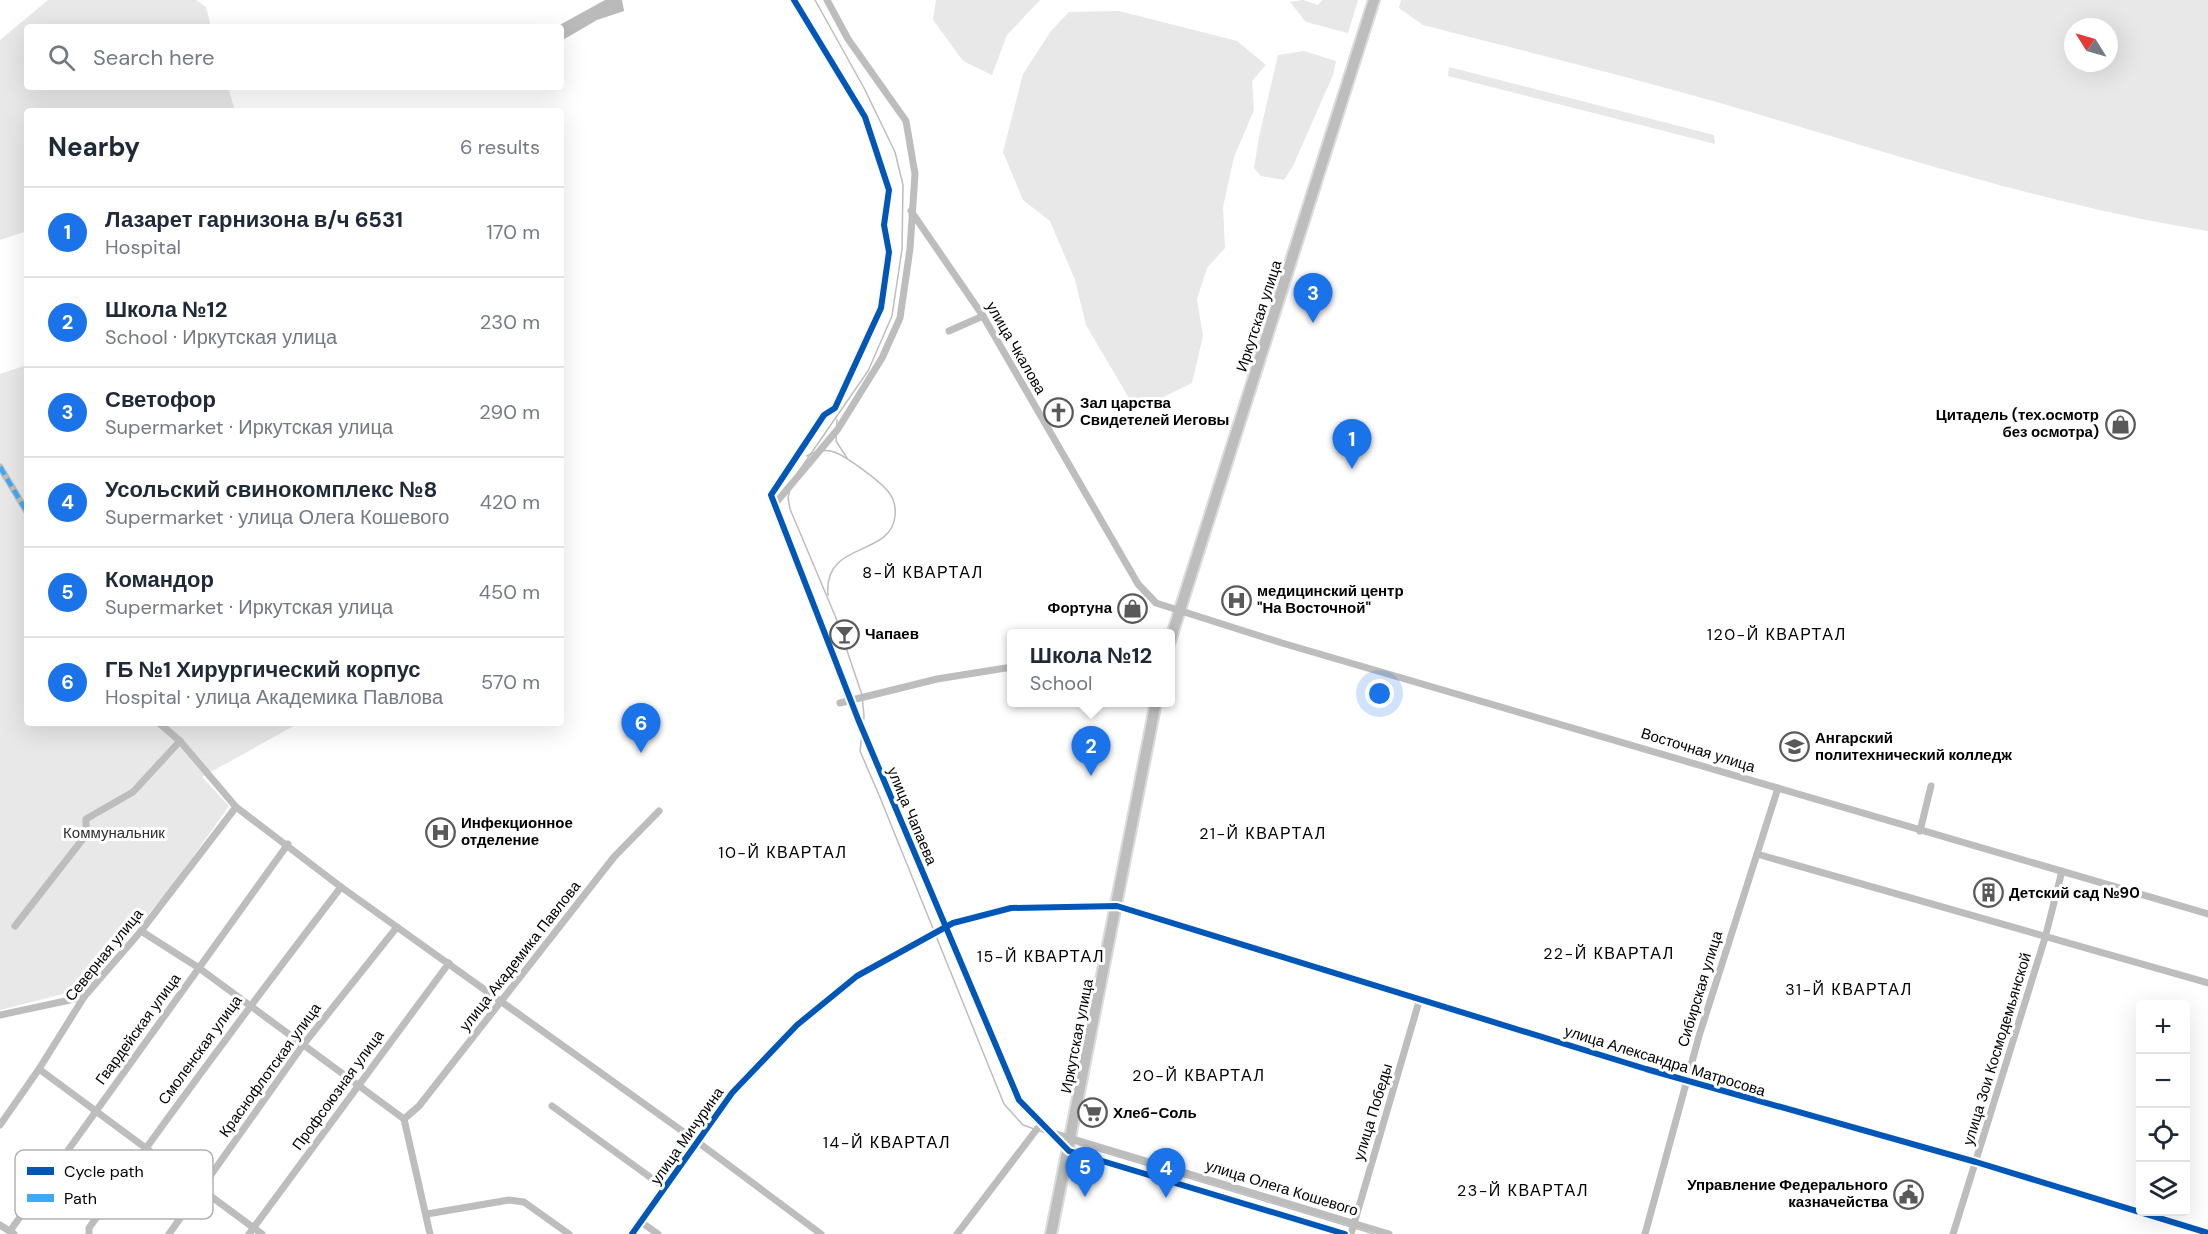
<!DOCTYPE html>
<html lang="en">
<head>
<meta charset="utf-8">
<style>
	body { margin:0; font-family:"DM Sans",sans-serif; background:#f2f2f3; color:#1f2937 }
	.controls { position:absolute; right:18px; bottom:18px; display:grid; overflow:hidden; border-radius:6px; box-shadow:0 6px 24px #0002 }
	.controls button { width:54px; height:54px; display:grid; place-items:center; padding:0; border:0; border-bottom:2px solid #e0e1e3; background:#fff; color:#1f2937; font:30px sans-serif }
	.compass { position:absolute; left:2064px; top:18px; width:54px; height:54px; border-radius:50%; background:#fff; box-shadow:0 6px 24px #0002; rotate:307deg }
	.you { position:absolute; left:1380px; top:694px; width:21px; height:21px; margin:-15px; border:4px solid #fff; border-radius:50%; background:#1a73e8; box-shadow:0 0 0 9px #1a73e833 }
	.badge { display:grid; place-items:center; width:39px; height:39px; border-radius:50%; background:#1a73e8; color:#fff; font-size:20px; font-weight:700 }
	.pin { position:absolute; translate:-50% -50px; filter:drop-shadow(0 2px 3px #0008) }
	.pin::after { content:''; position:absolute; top:32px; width:21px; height:18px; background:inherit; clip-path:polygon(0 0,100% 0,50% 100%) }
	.popup { position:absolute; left:1007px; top:629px; width:168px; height:78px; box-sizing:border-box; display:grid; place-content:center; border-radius:6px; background:#fff; filter:drop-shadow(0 2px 4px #0005); font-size:20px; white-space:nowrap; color:#747a83 }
	.popup b { font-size:22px; color:#1f2937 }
	.popup::after { content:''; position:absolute; left:50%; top:100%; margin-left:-12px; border:12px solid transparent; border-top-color:#fff }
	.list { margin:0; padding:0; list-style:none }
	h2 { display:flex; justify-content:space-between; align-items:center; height:78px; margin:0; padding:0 24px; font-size:26px }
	h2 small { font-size:20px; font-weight:400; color:#747a83 }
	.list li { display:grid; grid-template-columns:39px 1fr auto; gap:18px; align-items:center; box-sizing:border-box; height:90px; padding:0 24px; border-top:2px solid #e0e1e3 }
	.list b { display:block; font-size:22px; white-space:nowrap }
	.list p { margin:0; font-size:20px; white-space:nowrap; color:#747a83 }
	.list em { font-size:20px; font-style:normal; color:#747a83 }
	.icon { flex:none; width:33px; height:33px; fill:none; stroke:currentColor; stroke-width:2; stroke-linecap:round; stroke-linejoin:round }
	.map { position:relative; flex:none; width:2208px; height:1234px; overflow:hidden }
	.search { position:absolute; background:#fff; box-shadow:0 6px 24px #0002; left:24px; top:24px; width:540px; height:66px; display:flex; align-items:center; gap:15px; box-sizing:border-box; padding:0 21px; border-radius:6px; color:#747a83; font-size:22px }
	.panel { position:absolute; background:#fff; box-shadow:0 6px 24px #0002; left:24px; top:108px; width:540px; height:618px; border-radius:6px }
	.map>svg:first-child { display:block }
	.green { fill:#e8e8e8; fill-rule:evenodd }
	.water { fill:#bababa }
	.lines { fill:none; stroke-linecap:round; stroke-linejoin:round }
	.primary-casing { stroke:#dbdbdb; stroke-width:14 }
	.street { stroke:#bdbdbd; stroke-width:7 }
	.primary { stroke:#bdbdbd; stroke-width:10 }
	.tram { stroke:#bdbdbd; stroke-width:1.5 }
	.quiet { stroke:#3fa9f5; stroke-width:4.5; stroke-dasharray:9 4.5; stroke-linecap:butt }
	.cycleway-casing { stroke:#fff; stroke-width:10 }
	.cycleway { stroke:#0057b8; stroke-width:6 }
	.labels { text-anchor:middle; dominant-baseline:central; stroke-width:6; stroke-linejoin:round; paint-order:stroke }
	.street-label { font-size:15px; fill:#000; stroke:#fff }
	.poi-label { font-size:15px; font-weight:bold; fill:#000; stroke:#fff; text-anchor:start }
	.park-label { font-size:15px; fill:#2d2d2d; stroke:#fff }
	.neighbourhood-label { font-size:16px; letter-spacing:1.5px; fill:#000; stroke:#fff }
	.key { fill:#fff; stroke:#b2b2b2; stroke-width:1.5 }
	.key-label { font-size:16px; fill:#000 }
</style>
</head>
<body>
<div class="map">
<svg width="2208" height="1234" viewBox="0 0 2208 1234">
	<rect width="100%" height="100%" fill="#fff"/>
	<g class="green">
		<path d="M48,0H196L206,7L211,27H27V87H228L235,111H27V231L0,240V40Z"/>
		<path d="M936,0H1040L1007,35L992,75L963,61L933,20Z"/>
		<path d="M1303,0L1318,5L1322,0H1358L1348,33L1306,22L1290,2Z"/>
		<path d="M1401,0H2208V231C2039,204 1876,148 1713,101C1617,74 1520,50 1423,25L1399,8ZM2073,27H2109V63H2073Z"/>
		<path d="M1119,11L1237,41L1266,65L1252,81L1254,110L1234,157L1223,207L1225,248L1207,268L1197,299L1203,336L1192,383L1147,405H1133L1086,325L1075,280L1050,221L1023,200L1003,152L1023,74L1051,31L1069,12Z"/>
		<path d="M1304,51L1336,61L1333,75L1293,166L1284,180L1261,176L1254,168L1259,137L1278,55Z"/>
		<path d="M1449,67L1714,135L1715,144L1448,76Z"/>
		<path d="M27,365V723H299L202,777L229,806L175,882L87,988L0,1010V374Z"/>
	</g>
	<path class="water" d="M605,0H622L624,11L597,20L561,41V27H556Z"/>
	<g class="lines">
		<defs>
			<g id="primary">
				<path d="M1170,641L1374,0"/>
				<path d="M1051,1234L1156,702"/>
			</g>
		</defs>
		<use href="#primary" class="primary-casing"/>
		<g class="street">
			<path d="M794,0L865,117L889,190L884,225L889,252L881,308L835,408L824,415L771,495L858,719L1019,1100L1069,1151L1345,1234"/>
			<path d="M911,211L983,316L1138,584L1156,603L1282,643L2208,914"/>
			<path d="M949,331L983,316"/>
			<path d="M0,467L27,512"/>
			<path d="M774,505L838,429L882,358L900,318L910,249L915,174L906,121L848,39L827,0"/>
			<path d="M840,703L937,679L1012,667"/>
			<path d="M159,723L180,741L236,807L341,887L699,1143L821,1234"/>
			<path d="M1920,831L1931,786"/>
			<path d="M1757,854L2208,983"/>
			<path d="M15,926L86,835V819L133,792L180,741"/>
			<path d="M141,931L199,968L404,1119"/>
			<path d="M0,1015L84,997"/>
			<path d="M39,1069L262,1234"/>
			<path d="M552,1106L665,1188"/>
			<path d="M404,1119L419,1106L614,857L659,811"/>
			<path d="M404,1119L430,1234"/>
			<path d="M0,1125L39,1069L84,997L141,931L236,807"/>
			<path d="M1053,1133L1389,1234"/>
			<path d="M427,1214L509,1200L524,1202L569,1234"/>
			<path d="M641,1222L658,1234"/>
			<path d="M0,1225L14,1234"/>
			<path d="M10,1231L288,844"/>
			<path d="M89,1234V1228C171,1112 255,999 341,887"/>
			<path d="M169,1234L303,1045L397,927"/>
			<path d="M249,1234L449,963"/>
			<path d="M632,1234L732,1093L797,1025L857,976L953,923L1011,908L1117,906L1646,1069L1976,1162L2208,1233"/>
			<path d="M957,1234L1040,1125"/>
			<path d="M1351,1234L1420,998"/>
			<path d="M1645,1234L1699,1036L1778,788"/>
			<path d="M1953,1234L2045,938L2062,871"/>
		</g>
		<use href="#primary" class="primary"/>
		<g class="tram">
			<path d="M815,0L864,88L895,152L903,185L902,249L892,316L868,371L792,481L788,498L790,509L836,618L862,695L864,716L860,751L879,795L1004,1104L1023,1125L1086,1147L1374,1234"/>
			<path d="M837,420L836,441L847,458"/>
			<path d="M807,456C815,451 824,449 834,452C846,456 883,483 890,494C894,499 896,509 895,516C891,558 823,540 828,595"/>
		</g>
		<path class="quiet" d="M0,467L27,512"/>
		<defs>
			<g id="cycleway">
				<path d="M794,0L865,117L889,190L884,225L889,252L881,308L835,408L824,415L771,495L858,719L1019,1100L1069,1151L1345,1234"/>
				<path d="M632,1234L732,1093L797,1025L857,976L953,923L1011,908L1117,906L1646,1069L1976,1162L2208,1233"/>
			</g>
		</defs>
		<use href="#cycleway" class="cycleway-casing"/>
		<use href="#cycleway" class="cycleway"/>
	</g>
	<defs>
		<symbol id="church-ring" viewBox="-11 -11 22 22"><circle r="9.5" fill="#fff" stroke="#595959" stroke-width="1.5"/><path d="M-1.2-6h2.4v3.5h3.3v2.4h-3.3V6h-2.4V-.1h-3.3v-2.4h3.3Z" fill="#595959"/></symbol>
		<symbol id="shop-ring" viewBox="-11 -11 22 22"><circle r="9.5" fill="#fff" stroke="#595959" stroke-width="1.5"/><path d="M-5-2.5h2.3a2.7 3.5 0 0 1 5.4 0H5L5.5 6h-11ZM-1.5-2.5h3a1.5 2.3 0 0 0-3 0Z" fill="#595959"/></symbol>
		<symbol id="hospital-ring" viewBox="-11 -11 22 22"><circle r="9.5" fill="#fff" stroke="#595959" stroke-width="1.5"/><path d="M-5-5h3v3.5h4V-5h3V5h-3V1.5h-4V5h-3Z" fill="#595959"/></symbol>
		<symbol id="bar-ring" viewBox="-11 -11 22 22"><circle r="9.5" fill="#fff" stroke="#595959" stroke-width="1.5"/><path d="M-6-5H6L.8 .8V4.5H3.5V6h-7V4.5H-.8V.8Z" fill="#595959"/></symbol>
		<symbol id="school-ring" viewBox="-11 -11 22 22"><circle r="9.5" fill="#fff" stroke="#595959" stroke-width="1.5"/><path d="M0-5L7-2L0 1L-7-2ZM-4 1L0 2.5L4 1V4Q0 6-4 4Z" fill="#595959"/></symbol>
		<symbol id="building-ring" viewBox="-11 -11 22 22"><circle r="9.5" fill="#fff" stroke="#595959" stroke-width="1.5"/><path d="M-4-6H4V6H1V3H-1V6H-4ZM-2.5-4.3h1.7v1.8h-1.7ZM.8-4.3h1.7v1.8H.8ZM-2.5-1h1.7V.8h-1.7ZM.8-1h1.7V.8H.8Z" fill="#595959"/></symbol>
		<symbol id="supermarket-ring" viewBox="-11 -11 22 22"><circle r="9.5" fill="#fff" stroke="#595959" stroke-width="1.5"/><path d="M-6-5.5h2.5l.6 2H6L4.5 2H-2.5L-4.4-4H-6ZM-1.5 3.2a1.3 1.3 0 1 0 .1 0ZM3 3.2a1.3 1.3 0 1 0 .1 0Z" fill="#595959"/></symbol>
		<symbol id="civic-ring" viewBox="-11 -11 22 22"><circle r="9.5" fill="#fff" stroke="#595959" stroke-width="1.5"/><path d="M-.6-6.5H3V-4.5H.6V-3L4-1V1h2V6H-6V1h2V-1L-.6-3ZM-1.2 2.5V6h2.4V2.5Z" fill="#595959"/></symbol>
	</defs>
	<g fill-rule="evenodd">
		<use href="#church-ring" x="1042" y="396" width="33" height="33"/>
		<use href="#shop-ring" x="2104" y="408" width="33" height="33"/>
		<use href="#hospital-ring" x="1220" y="584" width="33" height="33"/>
		<use href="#shop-ring" x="1116" y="592" width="33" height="33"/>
		<use href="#bar-ring" x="828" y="618" width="33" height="33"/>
		<use href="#school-ring" x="1778" y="730" width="33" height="33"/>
		<use href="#hospital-ring" x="424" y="816" width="33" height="33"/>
		<use href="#building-ring" x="1972" y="876" width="33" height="33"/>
		<use href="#supermarket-ring" x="1076" y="1096" width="33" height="33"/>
		<use href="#civic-ring" x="1892" y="1178" width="33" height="33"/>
	</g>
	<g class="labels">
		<g class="street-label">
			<text transform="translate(1259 316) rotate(-72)">Иркутская улица</text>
			<text transform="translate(1016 348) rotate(60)">улица Чкалова</text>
			<text transform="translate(1698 750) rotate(17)">Восточная улица</text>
			<text transform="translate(912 816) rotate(67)">улица Чапаева</text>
			<text transform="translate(104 955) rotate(-51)">Северная улица</text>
			<text transform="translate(520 956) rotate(-52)">улица Академика Павлова</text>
			<text transform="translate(1700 989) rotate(-73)">Сибирская улица</text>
			<text transform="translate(138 1029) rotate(-54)">Гвардейская улица</text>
			<text transform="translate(1077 1036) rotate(-79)">Иркутская улица</text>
			<text transform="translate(1997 1049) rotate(-73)">улица Зои Космодемьянской</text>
			<text transform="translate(200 1050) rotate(-54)">Смоленская улица</text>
			<text transform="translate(1665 1061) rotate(17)">улица Александра Матросова</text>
			<text transform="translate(270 1070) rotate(-54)">Краснофлотская улица</text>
			<text transform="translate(338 1090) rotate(-54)">Профсоюзная улица</text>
			<text transform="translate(1373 1112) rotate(-73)">улица Победы</text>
			<text transform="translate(687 1136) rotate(-55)">улица Мичурина</text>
			<text transform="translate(1282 1188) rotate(17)">улица Олега Кошевого</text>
		</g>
		<g class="poi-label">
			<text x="1080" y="403">Зал царства<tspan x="1080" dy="17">Свидетелей Иеговы</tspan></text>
			<text x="2099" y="415" text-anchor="end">Цитадель (тех.осмотр<tspan x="2099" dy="17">без осмотра)</tspan></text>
			<text x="1257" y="591">медицинский центр<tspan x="1257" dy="17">"На Восточной"</tspan></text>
			<text x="1112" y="608" text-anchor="end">Фортуна</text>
			<text x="865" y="634">Чапаев</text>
			<text x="1815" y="738">Ангарский<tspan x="1815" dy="17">политехнический колледж</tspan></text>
			<text x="461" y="823">Инфекционное<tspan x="461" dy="17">отделение</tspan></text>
			<text x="2009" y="893">Детский сад №90</text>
			<text x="1113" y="1113">Хлеб-Соль</text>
			<text x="1888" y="1185" text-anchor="end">Управление Федерального<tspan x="1888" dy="17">казначейства</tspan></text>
		</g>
		<g class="park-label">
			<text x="114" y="833">Коммунальник</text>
		</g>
		<g class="neighbourhood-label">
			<text x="923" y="572">8-Й КВАРТАЛ</text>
			<text x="1777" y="634">120-Й КВАРТАЛ</text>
			<text x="1263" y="833">21-Й КВАРТАЛ</text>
			<text x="783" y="852">10-Й КВАРТАЛ</text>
			<text x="1609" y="953">22-Й КВАРТАЛ</text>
			<text x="1041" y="956">15-Й КВАРТАЛ</text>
			<text x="1849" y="989">31-Й КВАРТАЛ</text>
			<text x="1199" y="1075">20-Й КВАРТАЛ</text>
			<text x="887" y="1142">14-Й КВАРТАЛ</text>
			<text x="1523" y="1190">23-Й КВАРТАЛ</text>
		</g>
	</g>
	<rect x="15" y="1150" width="198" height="69" rx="9" class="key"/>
	<rect x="27" y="1167" width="27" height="8" fill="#0057b8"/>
	<rect x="27" y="1194" width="27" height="8" fill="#3fa9f5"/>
	<g class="key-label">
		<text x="64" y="1177">Cycle path</text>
		<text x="64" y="1204">Path</text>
	</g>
</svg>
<div class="controls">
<button>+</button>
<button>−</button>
<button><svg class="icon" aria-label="locate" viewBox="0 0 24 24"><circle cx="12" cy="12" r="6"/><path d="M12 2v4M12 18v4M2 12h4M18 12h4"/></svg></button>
<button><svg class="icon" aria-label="layers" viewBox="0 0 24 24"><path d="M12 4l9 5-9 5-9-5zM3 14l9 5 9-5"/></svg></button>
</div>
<svg class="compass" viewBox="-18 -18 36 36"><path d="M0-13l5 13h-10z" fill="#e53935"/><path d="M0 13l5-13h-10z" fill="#747a83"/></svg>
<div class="you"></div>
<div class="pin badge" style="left:1352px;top:469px">1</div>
<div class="pin badge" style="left:1091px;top:776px">2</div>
<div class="popup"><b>Школа №12</b>School</div>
<div class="pin badge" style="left:1313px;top:323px">3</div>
<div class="pin badge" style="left:1166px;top:1198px">4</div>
<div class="pin badge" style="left:1085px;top:1197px">5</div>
<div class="pin badge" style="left:641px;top:753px">6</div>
<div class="search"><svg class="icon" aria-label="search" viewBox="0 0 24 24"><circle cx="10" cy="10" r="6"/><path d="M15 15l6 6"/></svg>Search here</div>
<section class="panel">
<h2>Nearby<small>6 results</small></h2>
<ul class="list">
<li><span class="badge">1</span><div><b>Лазарет гарнизона в/ч 6531</b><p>Hospital</p></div><em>170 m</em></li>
<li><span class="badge">2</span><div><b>Школа №12</b><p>School · Иркутская улица</p></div><em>230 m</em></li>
<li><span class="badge">3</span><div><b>Светофор</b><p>Supermarket · Иркутская улица</p></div><em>290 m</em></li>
<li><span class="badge">4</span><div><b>Усольский свинокомплекс №8</b><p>Supermarket · улица Олега Кошевого</p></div><em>420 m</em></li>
<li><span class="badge">5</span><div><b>Командор</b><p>Supermarket · Иркутская улица</p></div><em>450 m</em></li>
<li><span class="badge">6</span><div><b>ГБ №1 Хирургический корпус</b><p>Hospital · улица Академика Павлова</p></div><em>570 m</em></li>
</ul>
</section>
</div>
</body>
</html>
